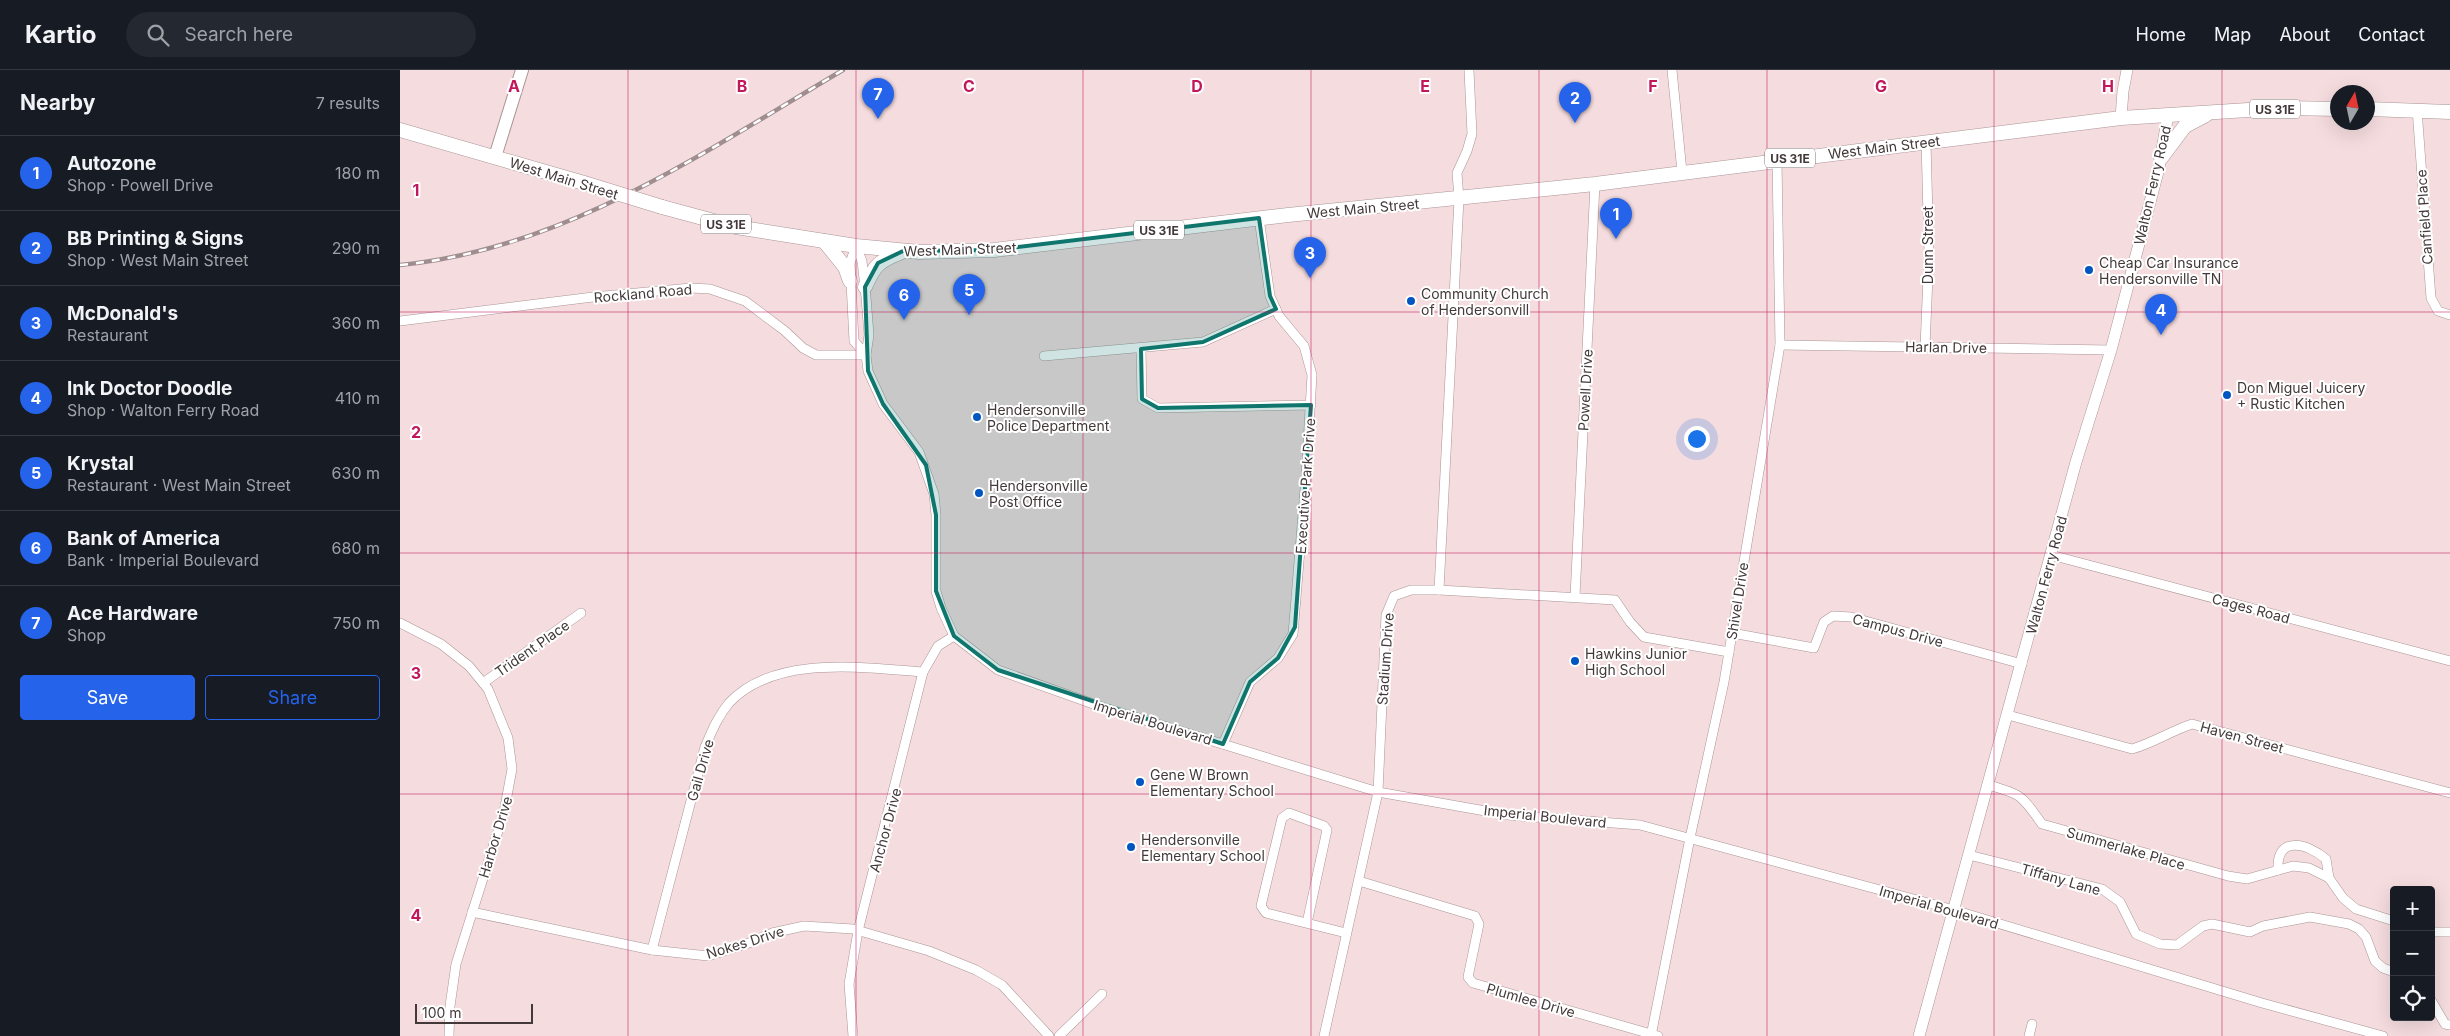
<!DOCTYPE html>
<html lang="en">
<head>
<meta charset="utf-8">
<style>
	body { margin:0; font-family:Inter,sans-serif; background:#242831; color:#f1f3f6 }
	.controls { position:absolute; right:15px; bottom:15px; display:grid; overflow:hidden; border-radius:5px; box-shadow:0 5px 20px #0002 }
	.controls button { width:45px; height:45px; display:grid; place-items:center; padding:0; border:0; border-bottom:1px solid #363941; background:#171b24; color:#f1f3f6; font:25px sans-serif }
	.compass { position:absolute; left:1930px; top:15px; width:45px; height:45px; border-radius:50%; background:#171b24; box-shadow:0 5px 20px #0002; rotate:9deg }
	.scale { position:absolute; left:15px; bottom:12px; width:118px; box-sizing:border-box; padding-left:5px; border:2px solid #43393a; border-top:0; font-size:14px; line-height:18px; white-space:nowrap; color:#43393a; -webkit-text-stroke:4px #fff; paint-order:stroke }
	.you { position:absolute; left:1296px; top:368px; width:18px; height:18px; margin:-12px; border:4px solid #fff; border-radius:50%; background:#1a73e8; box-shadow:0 0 0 8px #1a73e833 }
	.badge { display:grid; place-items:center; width:32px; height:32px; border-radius:50%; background:#2563eb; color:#fff; font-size:16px; font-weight:700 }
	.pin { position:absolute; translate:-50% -41px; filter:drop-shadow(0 1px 2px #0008) }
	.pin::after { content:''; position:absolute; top:26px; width:18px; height:15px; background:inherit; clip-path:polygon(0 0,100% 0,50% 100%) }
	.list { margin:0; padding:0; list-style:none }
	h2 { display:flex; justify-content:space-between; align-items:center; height:65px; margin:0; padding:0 20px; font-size:21px }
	h2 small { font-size:16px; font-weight:400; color:#9ea1a6 }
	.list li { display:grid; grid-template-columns:32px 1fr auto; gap:15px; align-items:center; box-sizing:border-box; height:75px; padding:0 20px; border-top:1px solid #363941 }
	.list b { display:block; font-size:19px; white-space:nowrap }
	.list p { margin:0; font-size:16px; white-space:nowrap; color:#9ea1a6 }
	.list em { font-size:16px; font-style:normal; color:#9ea1a6 }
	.actions { display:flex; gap:10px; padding:15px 20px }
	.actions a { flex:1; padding:11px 0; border:1px solid #2563eb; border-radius:5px; text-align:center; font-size:18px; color:#2563eb }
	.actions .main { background:#2563eb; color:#fff }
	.icon { flex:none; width:28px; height:28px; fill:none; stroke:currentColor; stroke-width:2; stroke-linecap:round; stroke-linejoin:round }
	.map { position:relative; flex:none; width:2050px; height:966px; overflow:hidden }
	header { display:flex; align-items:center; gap:30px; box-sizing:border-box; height:70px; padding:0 25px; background:#171b24; border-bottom:1px solid #363941 }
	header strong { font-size:24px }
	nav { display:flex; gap:28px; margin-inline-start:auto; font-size:18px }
	.search { width:350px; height:45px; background:#242831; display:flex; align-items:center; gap:12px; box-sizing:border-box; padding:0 18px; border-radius:28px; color:#9ea1a6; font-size:19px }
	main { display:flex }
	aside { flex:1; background:#171b24 }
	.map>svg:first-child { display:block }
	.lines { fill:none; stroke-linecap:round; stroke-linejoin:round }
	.minor-casing { stroke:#ab9596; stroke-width:10 }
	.tertiary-casing { stroke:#ab9596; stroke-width:12 }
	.secondary-casing { stroke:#ab9596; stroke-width:14 }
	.primary-casing { stroke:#ab9596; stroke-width:15 }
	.minor { stroke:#fff; stroke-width:9 }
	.tertiary { stroke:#fff; stroke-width:11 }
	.secondary { stroke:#fff; stroke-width:12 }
	.primary { stroke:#fff; stroke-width:14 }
	.rail-casing { stroke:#9f8d8f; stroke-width:4.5 }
	.rail { stroke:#fff; stroke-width:2.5; stroke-dasharray:8; stroke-linecap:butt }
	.primary-bridge-casing { stroke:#ab9596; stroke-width:15; stroke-linecap:butt }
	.primary-bridge { stroke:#fff; stroke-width:14 }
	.marked { fill:#0f766e; fill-opacity:0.2; stroke:#0f766e; stroke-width:4; stroke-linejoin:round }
	.grid { fill:none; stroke:#c2185b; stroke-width:1; stroke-opacity:0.55 }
	.poi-dot { fill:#0056c0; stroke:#fff; stroke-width:2 }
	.labels { text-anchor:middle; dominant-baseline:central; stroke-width:4; stroke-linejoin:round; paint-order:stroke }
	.shield { fill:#fff; stroke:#7b7475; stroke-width:1 }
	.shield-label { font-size:12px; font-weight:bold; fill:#43393a }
	.street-label { font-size:14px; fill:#43393a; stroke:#fff }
	.poi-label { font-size:14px; fill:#43393a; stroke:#fff; text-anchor:start }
	.grid-label { font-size:16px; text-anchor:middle; font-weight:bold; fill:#c2185b; stroke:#fff; stroke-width:4; stroke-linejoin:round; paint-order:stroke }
</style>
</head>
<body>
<header>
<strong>Kartio</strong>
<div class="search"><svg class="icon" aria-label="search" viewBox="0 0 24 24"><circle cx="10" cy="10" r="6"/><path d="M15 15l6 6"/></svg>Search here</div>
<nav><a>Home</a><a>Map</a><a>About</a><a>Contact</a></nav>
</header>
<main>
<aside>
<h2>Nearby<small>7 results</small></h2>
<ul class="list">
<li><span class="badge">1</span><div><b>Autozone</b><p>Shop · Powell Drive</p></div><em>180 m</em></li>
<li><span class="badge">2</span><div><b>BB Printing &amp; Signs</b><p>Shop · West Main Street</p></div><em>290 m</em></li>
<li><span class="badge">3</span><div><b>McDonald's</b><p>Restaurant</p></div><em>360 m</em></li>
<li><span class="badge">4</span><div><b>Ink Doctor Doodle</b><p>Shop · Walton Ferry Road</p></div><em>410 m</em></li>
<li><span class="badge">5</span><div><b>Krystal</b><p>Restaurant · West Main Street</p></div><em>630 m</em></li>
<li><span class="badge">6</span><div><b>Bank of America</b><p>Bank · Imperial Boulevard</p></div><em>680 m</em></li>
<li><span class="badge">7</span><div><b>Ace Hardware</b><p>Shop</p></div><em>750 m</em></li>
</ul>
<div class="actions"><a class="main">Save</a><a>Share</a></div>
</aside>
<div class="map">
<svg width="2050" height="966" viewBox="0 0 2050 966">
	<rect width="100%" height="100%" fill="#f5dcde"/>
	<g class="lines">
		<defs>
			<g id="minor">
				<path d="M1272,0L1282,102"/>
				<path d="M2017,39L2031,228L2038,241L2050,245"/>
				<path d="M456,176L462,191L466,227L469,265L466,285L468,301L483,334L519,382L534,424L536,445V521L541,538L554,566L598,600L699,636L978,722L1108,745L1240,755L1554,840L1862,933L1983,966"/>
				<path d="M456,176L450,193L454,271L466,285"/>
				<path d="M0,251L193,227L291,218L310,219L345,231L385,261L403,278L416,285H466"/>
				<path d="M1380,275L1711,280"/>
				<path d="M1525,277L1529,183L1526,72"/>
				<path d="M741,279L742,329L758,338L911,335"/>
				<path d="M644,286L803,272L876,239"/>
				<path d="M1651,485L2050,591"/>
				<path d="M1039,520L1059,129L1057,103L1067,81L1072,64L1069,0"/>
				<path d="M1175,527L1195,114"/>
				<path d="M0,553L41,574L69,596L88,619L108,668L112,699L104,742L56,894L50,936L49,966"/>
				<path d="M1332,563L1414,578L1424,552L1433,546L1451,547L1622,594"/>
				<path d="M83,613L181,543"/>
				<path d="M1608,645L1732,679C1753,673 1771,661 1792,654L2050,723"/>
				<path d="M823,674L850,612L878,588L893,564L906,407L912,305L904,276L879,246L870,226L859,148"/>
				<path d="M1589,715C1623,725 1621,725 1642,754L1828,806L1847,809L1893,796L1909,798L1929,808L1943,828L1956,839L1994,851"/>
				<path d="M1569,785L1702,819L1720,832L1736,864L1760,874L1777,875L1803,856L1812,854L1850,862L1863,856L1910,847L1949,854L1959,859L1966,867L1975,891L1983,898L1994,902"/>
				<path d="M1878,800C1876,765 1907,773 1926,789L1929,808"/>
				<path d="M959,811L1075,846L1079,854L1068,907L1073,913L1258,966"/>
				<path d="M72,842L252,880L308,886L352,872L372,863L404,856L453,859L529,881L576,900L602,915L649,966"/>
				<path d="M907,853L927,760L924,756L889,743L882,748L861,836L866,843L946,863"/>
				<path d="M2031,862H2050"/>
				<path d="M252,880L305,677C312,661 318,646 329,633C375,584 463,598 523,602"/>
				<path d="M2031,930L2045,954L2050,955"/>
				<path d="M453,966L449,914L458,861L523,602L538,576L554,566"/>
				<path d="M659,966L702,924"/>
				<path d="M924,966L978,722L986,545L994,526L1011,520H1039L1215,530L1230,552L1244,567L1329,582"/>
				<path d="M1251,966L1290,768L1324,612L1380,275L1377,90"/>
				<path d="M1629,966L1632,954"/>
			</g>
			<g id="tertiary">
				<path d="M1721,48L1723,21L1727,0"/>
				<path d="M1519,966L1676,392L1711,280L1759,98L1768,44"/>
			</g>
			<path id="secondary" d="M95,87L122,0"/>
			<g id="primary">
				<path d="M1968,39L2050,42"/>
				<path d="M0,60L184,113"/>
				<path d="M1761,88L1785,56L1806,45"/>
				<path d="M262,137L336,157L456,176L519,182L594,180L888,145L1195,114L1721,48L1880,38L1938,39"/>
				<path d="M424,171L445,197L450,211"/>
				<path d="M465,217C475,194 479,191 502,182"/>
			</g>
		</defs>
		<use href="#minor" class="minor-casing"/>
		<use href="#tertiary" class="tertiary-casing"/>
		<use href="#secondary" class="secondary-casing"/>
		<use href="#primary" class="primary-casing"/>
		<use href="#minor" class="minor"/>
		<use href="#tertiary" class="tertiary"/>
		<use href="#secondary" class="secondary"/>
		<use href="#primary" class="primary"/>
		<defs>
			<path id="rail" d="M0,195C165,179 304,82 443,0"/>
		</defs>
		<use href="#rail" class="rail-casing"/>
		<use href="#rail" class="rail"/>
		<defs>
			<path id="primary-bridge" d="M184,113L262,137"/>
		</defs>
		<use href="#primary-bridge" class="primary-bridge-casing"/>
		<use href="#primary-bridge" class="primary-bridge"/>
	</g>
	<path class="marked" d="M859,148L870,226L876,239L803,272L741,279L742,329L758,338L911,335L895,557L878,588L850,612L823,674L598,600L554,566L536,521V445L526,395L483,334L468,301L465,217L478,193L503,181L594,180Z"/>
	<path class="grid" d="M228,0V966M456,0V966M683,0V966M911,0V966M1139,0V966M1367,0V966M1594,0V966M1822,0V966M0,242H2050M0,483H2050M0,724H2050"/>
	<g class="poi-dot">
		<circle cx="1689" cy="200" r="5"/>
		<circle cx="1011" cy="231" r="5"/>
		<circle cx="1827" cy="325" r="5"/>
		<circle cx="577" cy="347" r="5"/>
		<circle cx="579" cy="423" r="5"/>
		<circle cx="1175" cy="591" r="5"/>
		<circle cx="740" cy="712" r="5"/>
		<circle cx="731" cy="777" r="5"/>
	</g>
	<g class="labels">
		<g class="shield">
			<rect x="1850" y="29.5" width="50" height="19" rx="4"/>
			<rect x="1365" y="78.5" width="50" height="19" rx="4"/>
			<rect x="301" y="144.5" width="50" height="19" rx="4"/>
			<rect x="734" y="150.5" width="50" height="19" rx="4"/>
		</g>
		<g class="shield-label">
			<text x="1875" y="39">US 31E</text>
			<text x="1390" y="88">US 31E</text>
			<text x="326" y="154">US 31E</text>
			<text x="759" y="160">US 31E</text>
		</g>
		<g class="street-label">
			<text transform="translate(1484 77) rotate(-7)">West Main Street</text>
			<text transform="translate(164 108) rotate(17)">West Main Street</text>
			<text transform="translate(1752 115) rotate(-77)">Walton Ferry Road</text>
			<text transform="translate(963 138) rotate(-5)">West Main Street</text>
			<text transform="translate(2024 147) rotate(-94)">Canfield Place</text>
			<text transform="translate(1527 175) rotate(-90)">Dunn Street</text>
			<text transform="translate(560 179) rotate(-2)">West Main Street</text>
			<text transform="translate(243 223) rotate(-5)">Rockland Road</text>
			<text transform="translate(1546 277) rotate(1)">Harlan Drive</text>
			<text transform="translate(1185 320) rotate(-87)">Powell Drive</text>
			<text transform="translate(905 416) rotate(-86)">Executive Park Drive</text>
			<text transform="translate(1646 505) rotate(-75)">Walton Ferry Road</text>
			<text transform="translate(1337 531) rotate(-81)">Shivel Drive</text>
			<text transform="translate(1851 538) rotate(15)">Cages Road</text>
			<text transform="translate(1498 560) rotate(15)">Campus Drive</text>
			<text transform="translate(132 578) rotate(-35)">Trident Place</text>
			<text transform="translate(985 589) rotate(-86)">Stadium Drive</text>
			<text transform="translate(753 652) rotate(17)">Imperial Boulevard</text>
			<text transform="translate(1842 667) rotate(15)">Haven Street</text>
			<text transform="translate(300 700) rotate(-74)">Gail Drive</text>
			<text transform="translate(1145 746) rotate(6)">Imperial Boulevard</text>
			<text transform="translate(485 760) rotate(-75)">Anchor Drive</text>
			<text transform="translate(95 767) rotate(-73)">Harbor Drive</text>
			<text transform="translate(1726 778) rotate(16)">Summerlake Place</text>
			<text transform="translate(1661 809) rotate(16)">Tiffany Lane</text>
			<text transform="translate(1539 837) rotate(16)">Imperial Boulevard</text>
			<text transform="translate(345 872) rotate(-17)">Nokes Drive</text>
			<text transform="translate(1131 930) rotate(16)">Plumlee Drive</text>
		</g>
		<g class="poi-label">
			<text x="1699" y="192">Cheap Car Insurance<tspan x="1699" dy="16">Hendersonville TN</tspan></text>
			<text x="1021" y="223">Community Church<tspan x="1021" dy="16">of Hendersonvill</tspan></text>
			<text x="1837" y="317">Don Miguel Juicery<tspan x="1837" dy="16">+ Rustic Kitchen</tspan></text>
			<text x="587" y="339">Hendersonville<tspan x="587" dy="16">Police Department</tspan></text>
			<text x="589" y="415">Hendersonville<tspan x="589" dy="16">Post Office</tspan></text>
			<text x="1185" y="583">Hawkins Junior<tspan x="1185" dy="16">High School</tspan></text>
			<text x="750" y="704">Gene W Brown<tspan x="750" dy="16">Elementary School</tspan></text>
			<text x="741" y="769">Hendersonville<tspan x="741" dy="16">Elementary School</tspan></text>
		</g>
	</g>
	<g class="grid-label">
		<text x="114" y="22">A</text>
		<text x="342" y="22">B</text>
		<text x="569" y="22">C</text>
		<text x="797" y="22">D</text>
		<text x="1025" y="22">E</text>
		<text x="1253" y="22">F</text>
		<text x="1481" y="22">G</text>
		<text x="1708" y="22">H</text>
		<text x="16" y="126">1</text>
		<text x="16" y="368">2</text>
		<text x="16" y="609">3</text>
		<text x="16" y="851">4</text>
	</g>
</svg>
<div class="controls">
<button>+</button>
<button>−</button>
<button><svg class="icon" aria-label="locate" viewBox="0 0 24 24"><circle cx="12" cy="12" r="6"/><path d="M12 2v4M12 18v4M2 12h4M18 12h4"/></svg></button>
</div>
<svg class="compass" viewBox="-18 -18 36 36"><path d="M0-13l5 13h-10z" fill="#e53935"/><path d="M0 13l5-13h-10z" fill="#9ea1a6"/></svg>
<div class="scale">100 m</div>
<div class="you"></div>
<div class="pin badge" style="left:1216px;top:169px">1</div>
<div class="pin badge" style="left:1175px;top:53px">2</div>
<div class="pin badge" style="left:910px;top:208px">3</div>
<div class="pin badge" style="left:1761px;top:265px">4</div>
<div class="pin badge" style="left:569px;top:245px">5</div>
<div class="pin badge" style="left:504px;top:250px">6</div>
<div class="pin badge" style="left:478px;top:49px">7</div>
</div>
</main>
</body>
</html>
